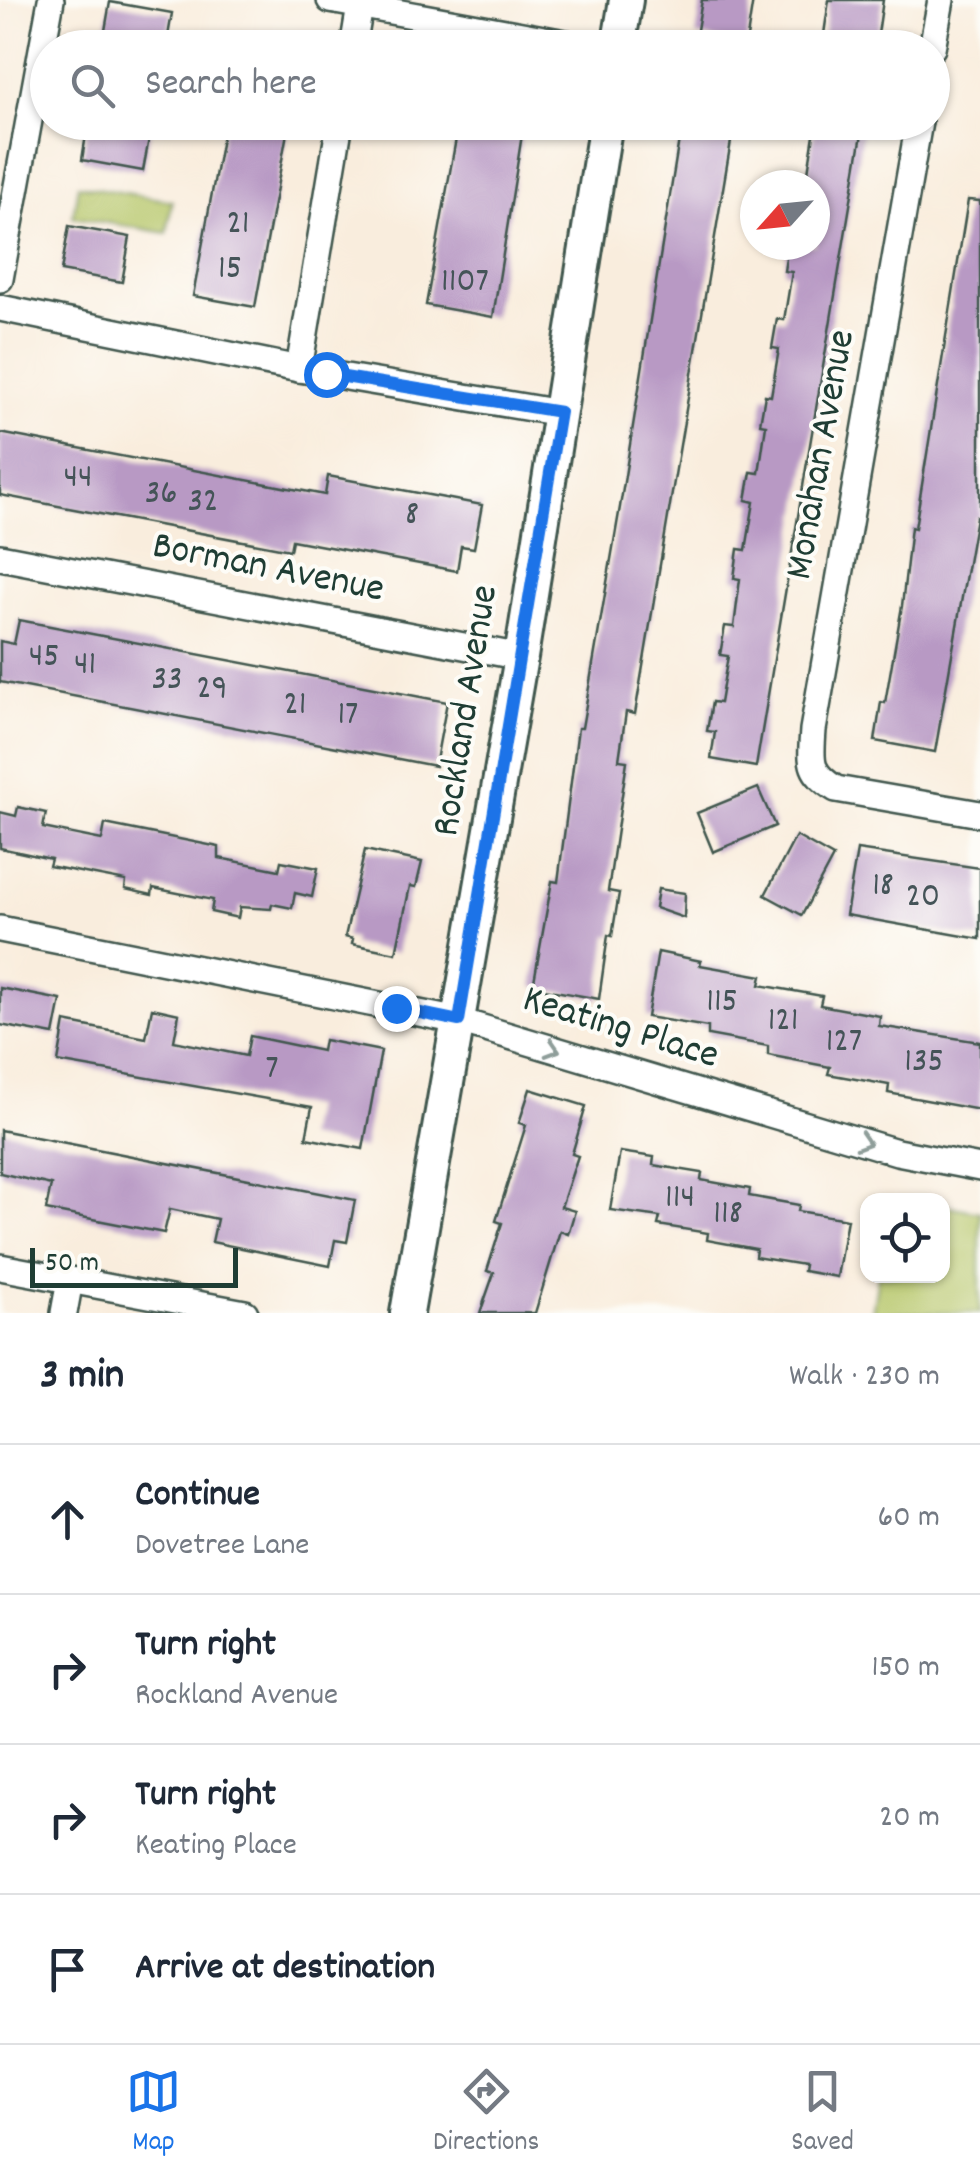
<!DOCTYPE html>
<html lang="en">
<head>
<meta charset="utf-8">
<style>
	body { margin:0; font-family:Dekko,sans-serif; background:#f2f2f3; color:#1f2937 }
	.controls { position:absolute; right:30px; bottom:30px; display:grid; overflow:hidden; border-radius:20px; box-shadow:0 2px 8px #0004 }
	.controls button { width:90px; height:90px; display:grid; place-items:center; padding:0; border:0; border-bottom:2px solid #e0e1e3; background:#fff; color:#1f2937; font:50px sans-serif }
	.compass { position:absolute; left:740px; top:170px; width:90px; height:90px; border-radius:50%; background:#fff; box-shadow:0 2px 8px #0004; rotate:243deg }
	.scale { position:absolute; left:30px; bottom:25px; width:208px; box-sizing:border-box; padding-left:10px; border:5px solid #1f3d34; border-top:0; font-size:28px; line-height:35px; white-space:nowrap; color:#1f3d34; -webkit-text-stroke:8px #fdfcf7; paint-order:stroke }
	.stop { position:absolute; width:30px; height:30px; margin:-22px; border:8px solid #1a73e8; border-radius:50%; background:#fff }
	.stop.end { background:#1a73e8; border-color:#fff; box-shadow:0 2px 10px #0008 }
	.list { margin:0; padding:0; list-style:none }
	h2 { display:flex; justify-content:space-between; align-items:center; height:130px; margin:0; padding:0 40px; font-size:42px }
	h2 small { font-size:32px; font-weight:400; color:#747a83 }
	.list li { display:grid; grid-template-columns:65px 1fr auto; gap:30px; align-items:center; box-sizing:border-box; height:150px; padding:0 40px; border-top:2px solid #e0e1e3 }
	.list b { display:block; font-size:38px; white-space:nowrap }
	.list p { margin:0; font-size:32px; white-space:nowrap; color:#747a83 }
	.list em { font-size:32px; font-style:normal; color:#747a83 }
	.icon { flex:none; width:55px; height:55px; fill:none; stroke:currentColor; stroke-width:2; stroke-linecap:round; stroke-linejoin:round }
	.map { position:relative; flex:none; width:980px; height:1313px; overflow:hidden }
	.search { position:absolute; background:#fff; box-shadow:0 2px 8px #0004; left:30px; right:30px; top:30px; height:110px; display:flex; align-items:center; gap:25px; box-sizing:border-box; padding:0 35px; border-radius:55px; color:#747a83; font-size:38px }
	.sheet { height:730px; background:#fff }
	nav { display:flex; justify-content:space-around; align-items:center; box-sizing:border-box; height:140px; border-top:2px solid #e0e1e3; background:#fff; font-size:28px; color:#747a83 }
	nav a { display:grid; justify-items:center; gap:5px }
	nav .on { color:#1a73e8 }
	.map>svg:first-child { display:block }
	.green { fill:#b6c669; stroke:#6a824e; stroke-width:2.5 }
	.building { fill:#b899c4 }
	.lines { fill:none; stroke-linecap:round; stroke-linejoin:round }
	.minor-casing { stroke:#40574d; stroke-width:30 }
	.tertiary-casing { stroke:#40574d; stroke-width:38 }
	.minor { stroke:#fff; stroke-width:25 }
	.tertiary { stroke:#fff; stroke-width:32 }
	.oneway { stroke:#8f9e9a }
	.route { stroke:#1a73e8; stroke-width:12 }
	.labels { text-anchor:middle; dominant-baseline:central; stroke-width:8; stroke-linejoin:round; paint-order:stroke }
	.number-label { font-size:35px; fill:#455458 }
	.street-label { font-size:40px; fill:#1f3d34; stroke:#fdfcf7 }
</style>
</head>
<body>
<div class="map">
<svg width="980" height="1313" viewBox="0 0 980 1313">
	<rect width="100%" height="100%" fill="#fdfcf7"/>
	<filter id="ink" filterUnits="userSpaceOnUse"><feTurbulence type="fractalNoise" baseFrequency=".01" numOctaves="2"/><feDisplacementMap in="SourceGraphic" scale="20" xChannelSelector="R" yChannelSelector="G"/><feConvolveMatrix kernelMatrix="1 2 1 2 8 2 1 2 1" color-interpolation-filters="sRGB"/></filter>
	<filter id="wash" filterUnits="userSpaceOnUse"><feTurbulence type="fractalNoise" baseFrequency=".0048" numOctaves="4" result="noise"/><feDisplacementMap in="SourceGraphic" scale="40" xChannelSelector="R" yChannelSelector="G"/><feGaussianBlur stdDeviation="2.25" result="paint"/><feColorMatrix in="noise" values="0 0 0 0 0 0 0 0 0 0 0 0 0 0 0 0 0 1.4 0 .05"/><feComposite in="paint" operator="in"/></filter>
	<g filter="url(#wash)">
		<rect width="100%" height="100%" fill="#f9eddd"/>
		<g class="green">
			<path d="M78,185L172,201L167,233L73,217Z"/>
			<path d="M943,1205L980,1212V1313H872L878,1276H942Z"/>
		</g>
		<g id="blocks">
			<g class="building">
				<path d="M702,0H753L746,44L696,36Z"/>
				<path d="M829,0H883L876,48H829L830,42L823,41Z"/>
				<path d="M110,2L172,13L166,48H102Z"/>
				<path d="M88,122H152L143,171L82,160Z"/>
				<path d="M225,122H289L255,307L193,296Z"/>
				<path d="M459,122H524L493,317L426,305Z"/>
				<path d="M816,122H864L756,767L711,759L715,732L707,731L712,702L720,703L728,656L720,655L725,626L734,627L740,579L734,578L738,549L746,550L754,502L746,500L751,472L759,473L766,425L760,424L765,395L771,396L779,349L772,348L777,319L784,320L792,272L784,271L788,245H815V185H806Z"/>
				<path d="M680,133L731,141L635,714L626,712L619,760L627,761L608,891L619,893L612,936L608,935L599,999L533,987L552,881L558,882L578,728H582L620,507Z"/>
				<path d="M968,200L980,201V518L976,517L935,752L875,741L881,702L885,703L902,606L911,527L915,528Z"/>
				<path d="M69,226L130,237L122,282L61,271Z"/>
				<path d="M0,433L325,495L328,476L482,505L474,548L461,546L457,571L292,540L290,550L0,495Z"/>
				<path d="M19,620L447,702L435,766L0,682V641L14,644Z"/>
				<path d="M758,788L775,826L713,852L697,813Z"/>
				<path d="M18,807L46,813L43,828L102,840L105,824L219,847V858L279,870L281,861L318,868L312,897L295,893L292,908L272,904L271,909L240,907L238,918L211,912L213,900L153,888L152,895L125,889L126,881L49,866L51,859L0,848V812L16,816Z"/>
				<path d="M796,836L833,857L802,915L765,895Z"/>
				<path d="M365,850L422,862L416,887L410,886L396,953L352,944L353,939L345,937Z"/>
				<path d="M857,850L980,868V939L846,915Z"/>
				<path d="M658,889L685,893L684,918L655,908Z"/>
				<path d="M658,952L701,961L700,965L762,976L760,985L822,996L820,1005L880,1016L879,1026L980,1042V1110L888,1093L889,1085L828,1074L830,1067L768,1055V1046L708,1035V1027L647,1017Z"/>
				<path d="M0,988L61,1000L54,1035L0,1025Z"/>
				<path d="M152,1008L179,1014L174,1041L246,1056L250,1036L322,1051L324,1040L381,1051L363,1149L306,1138L312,1107L58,1062L65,1022L146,1038Z"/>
				<path d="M530,1089L586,1106L572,1154L578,1156L561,1207L575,1211L568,1234L560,1231L535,1313H480L494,1273L487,1271L502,1223L496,1221L526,1125L519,1123Z"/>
				<path d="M0,1130L355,1200L347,1242L335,1240L330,1266L212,1242L217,1219L170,1209L164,1233L46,1210L51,1185L0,1173Z"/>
				<path d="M620,1152L654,1157L653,1165L702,1173L701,1180L750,1189L749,1196L799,1205L798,1211L847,1219L837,1277L803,1271L804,1265L755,1257L756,1249L707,1240L708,1233L658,1225L660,1217L610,1210Z"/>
			</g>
		</g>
	</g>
	<g filter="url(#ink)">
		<use href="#blocks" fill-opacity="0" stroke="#40574d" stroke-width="2.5"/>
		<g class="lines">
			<defs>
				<g id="minor">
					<path d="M330,0L593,48"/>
					<path d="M353,48L360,6"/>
					<path d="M932,48L941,0"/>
					<path d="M919,122L813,730C811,762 808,772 836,789L980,814"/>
					<path d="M0,279L51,0"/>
					<path d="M0,308L299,369L560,413"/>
					<path d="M299,369L340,122"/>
					<path d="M0,557L521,657"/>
					<path d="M0,929L459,1021L897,1152L980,1168"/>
					<path d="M0,1267L245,1313"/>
					<path d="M64,1313L70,1280"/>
				</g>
				<g id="tertiary">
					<path d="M618,48L626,0"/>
					<path d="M407,1313L521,657L606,122"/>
				</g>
			</defs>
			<use href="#minor" class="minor-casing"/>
			<use href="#tertiary" class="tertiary-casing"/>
			<use href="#minor" class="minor"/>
			<use href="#tertiary" class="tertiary"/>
		</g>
		<defs><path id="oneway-chevron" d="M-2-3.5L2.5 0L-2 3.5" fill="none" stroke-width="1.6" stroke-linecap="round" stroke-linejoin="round" transform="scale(2.5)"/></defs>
		<g class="oneway">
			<use href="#oneway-chevron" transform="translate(553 1049) rotate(17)"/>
			<use href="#oneway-chevron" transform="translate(864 1142) rotate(17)"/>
		</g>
	</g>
	<g class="lines" filter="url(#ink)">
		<path class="route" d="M326,374L560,412L459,1021L396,1008"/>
	</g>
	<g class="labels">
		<g class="number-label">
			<text x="238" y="225">21</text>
			<text x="230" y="270">15</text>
			<text x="465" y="283">1107</text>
			<text x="78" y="479">44</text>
			<text x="161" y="495">36</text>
			<text x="203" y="503">32</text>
			<text x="412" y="516">8</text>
			<text x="44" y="658">45</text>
			<text x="85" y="666">41</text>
			<text x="167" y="681">33</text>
			<text x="212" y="690">29</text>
			<text x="295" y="706">21</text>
			<text x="348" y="716">17</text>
			<text x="883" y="887">18</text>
			<text x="923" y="898">20</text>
			<text x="722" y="1003">115</text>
			<text x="783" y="1022">121</text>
			<text x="844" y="1043">127</text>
			<text x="924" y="1063">135</text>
			<text x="272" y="1070">7</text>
			<text x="680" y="1199">114</text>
			<text x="728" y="1215">118</text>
		</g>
		<g class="street-label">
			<text transform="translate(823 455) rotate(-80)">Monahan Avenue</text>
			<text transform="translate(268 570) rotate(11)">Borman Avenue</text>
			<text transform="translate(468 711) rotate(-81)">Rockland Avenue</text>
			<text transform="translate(620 1030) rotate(17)">Keating Place</text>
		</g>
	</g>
</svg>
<div class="controls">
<button><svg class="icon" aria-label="locate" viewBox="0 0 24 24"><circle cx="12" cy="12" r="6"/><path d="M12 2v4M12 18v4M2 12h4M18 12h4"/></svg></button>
</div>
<svg class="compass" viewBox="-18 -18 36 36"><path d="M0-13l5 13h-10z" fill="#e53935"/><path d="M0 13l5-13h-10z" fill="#747a83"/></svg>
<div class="scale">50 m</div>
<div class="stop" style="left:326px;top:374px"></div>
<div class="stop end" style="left:396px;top:1008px"></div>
<div class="search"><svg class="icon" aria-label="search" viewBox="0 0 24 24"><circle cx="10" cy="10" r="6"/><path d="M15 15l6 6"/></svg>Search here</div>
</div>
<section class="sheet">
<h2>3 min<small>Walk · 230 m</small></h2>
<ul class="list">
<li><svg class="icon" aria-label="ahead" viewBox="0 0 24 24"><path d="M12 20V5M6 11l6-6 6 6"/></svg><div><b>Continue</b><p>Dovetree Lane</p></div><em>60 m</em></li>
<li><svg class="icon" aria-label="right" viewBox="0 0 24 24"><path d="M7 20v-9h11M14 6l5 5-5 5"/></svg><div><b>Turn right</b><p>Rockland Avenue</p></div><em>150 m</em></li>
<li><svg class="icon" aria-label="right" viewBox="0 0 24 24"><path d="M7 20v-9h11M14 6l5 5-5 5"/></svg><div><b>Turn right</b><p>Keating Place</p></div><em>20 m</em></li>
<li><svg class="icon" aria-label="arrive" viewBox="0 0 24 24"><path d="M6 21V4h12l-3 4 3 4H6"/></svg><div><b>Arrive at destination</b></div></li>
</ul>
</section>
<nav>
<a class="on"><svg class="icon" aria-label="map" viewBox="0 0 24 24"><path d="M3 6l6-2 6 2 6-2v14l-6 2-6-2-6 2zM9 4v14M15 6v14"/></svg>Map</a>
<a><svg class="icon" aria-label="directions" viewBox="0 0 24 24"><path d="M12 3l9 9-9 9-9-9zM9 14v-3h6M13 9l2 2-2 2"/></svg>Directions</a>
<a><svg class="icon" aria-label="saved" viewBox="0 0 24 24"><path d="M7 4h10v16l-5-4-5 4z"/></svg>Saved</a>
</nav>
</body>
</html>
